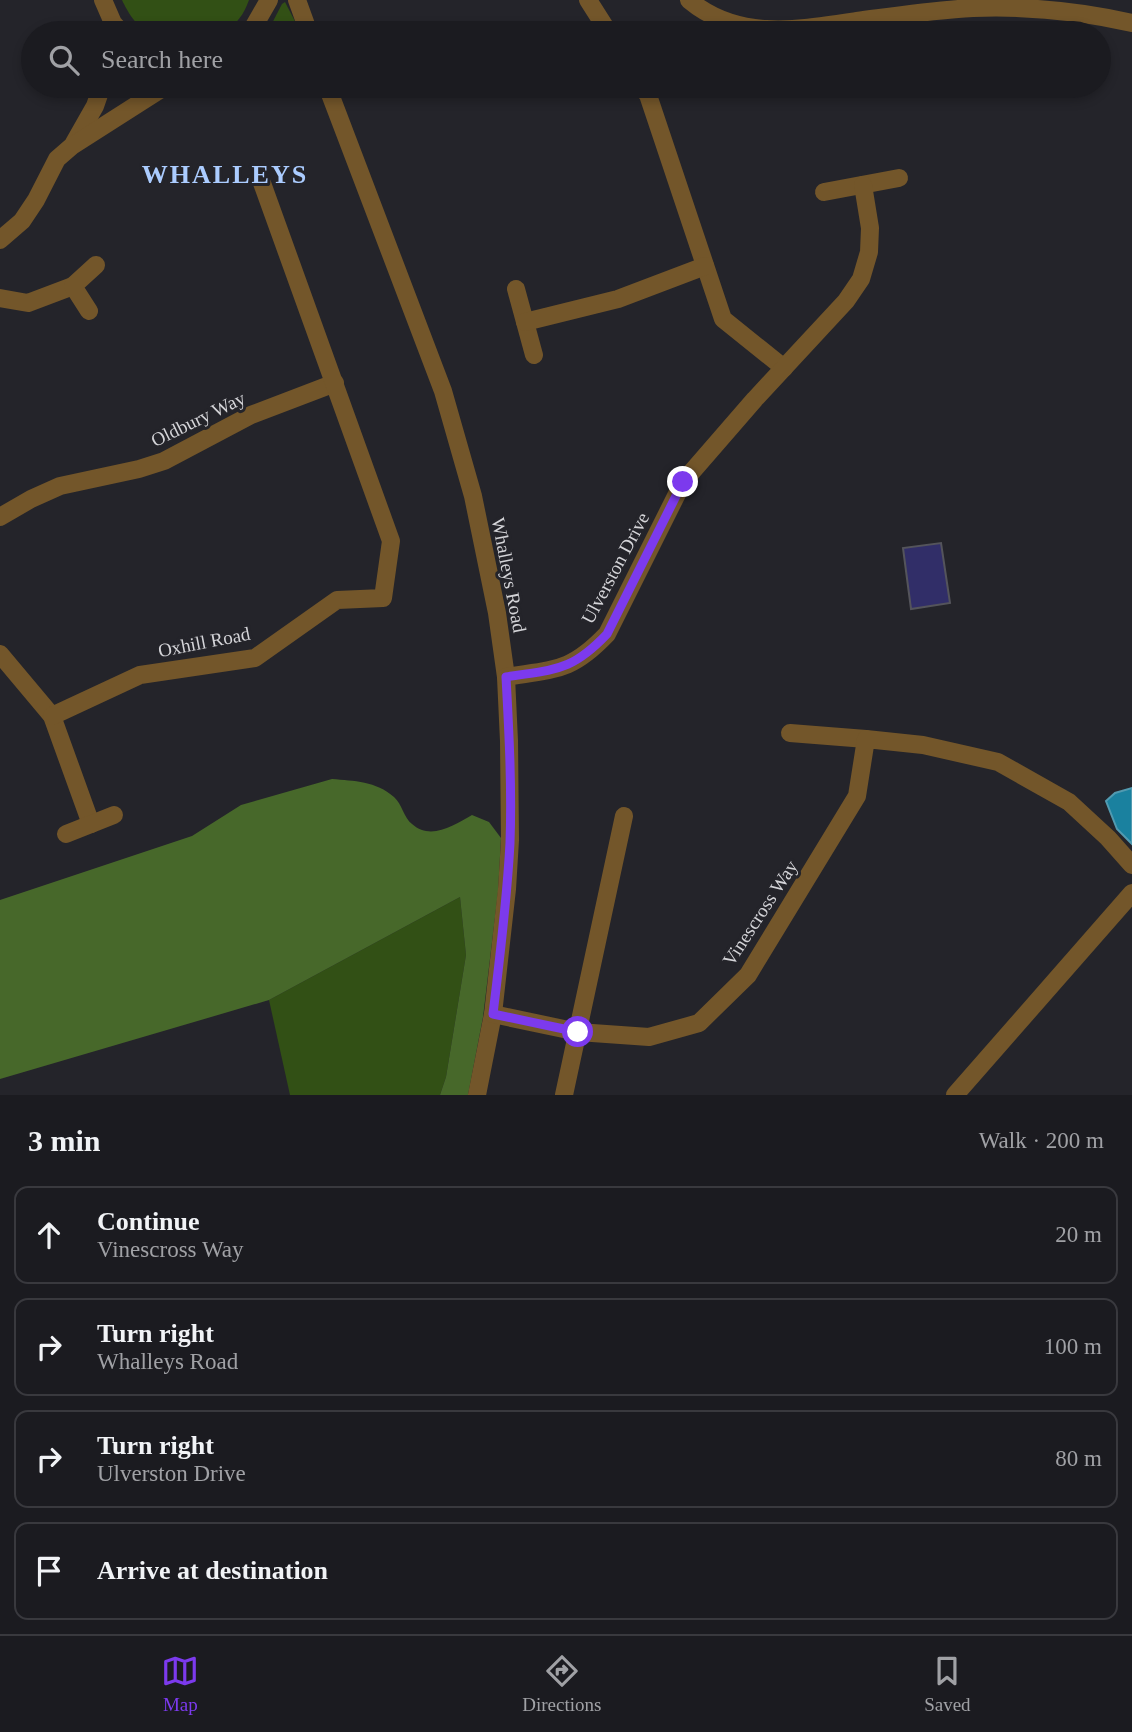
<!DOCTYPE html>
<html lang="en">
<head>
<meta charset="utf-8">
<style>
	body { margin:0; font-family:Georgia,serif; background:#28282d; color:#f1f3f6 }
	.stop { position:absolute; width:21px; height:21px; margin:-16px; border:5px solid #7c3aed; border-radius:50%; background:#fff }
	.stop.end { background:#7c3aed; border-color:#fff; box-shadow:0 2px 7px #0008 }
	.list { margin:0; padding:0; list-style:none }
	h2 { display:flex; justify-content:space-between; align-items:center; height:91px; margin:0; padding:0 28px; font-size:30px }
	h2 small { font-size:23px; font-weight:400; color:#a0a1a5 }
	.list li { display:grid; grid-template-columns:46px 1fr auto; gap:21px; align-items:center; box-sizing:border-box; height:98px; margin:0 14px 14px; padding:0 14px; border:2px solid #39393e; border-radius:14px }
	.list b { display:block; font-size:26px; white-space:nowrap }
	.list p { margin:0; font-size:23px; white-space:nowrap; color:#a0a1a5 }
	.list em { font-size:23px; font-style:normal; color:#a0a1a5 }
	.icon { flex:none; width:38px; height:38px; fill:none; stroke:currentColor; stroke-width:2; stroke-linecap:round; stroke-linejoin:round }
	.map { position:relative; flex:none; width:1132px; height:1095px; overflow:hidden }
	.search { position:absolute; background:#1b1b20; box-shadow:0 4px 10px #0003; left:21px; right:21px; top:21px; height:77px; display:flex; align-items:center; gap:18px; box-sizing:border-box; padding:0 24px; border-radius:38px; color:#a0a1a5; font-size:26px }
	.sheet { height:539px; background:#1b1b20 }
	nav { display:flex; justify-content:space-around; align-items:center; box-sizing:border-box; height:98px; border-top:2px solid #39393e; background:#1b1b20; font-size:19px; color:#a0a1a5 }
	nav a { display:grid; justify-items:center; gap:4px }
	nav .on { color:#7c3aed }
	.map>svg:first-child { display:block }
	.green { fill:#325015 }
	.forest { fill:#47682a }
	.water { fill:#1a819f; stroke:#529ab0; stroke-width:2 }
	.building { fill:#312e68; stroke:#54545b; stroke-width:2 }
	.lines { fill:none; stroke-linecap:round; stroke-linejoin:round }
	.minor { stroke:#73562a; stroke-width:18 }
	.route { stroke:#7c3aed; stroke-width:9 }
	.labels { text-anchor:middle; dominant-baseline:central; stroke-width:6; stroke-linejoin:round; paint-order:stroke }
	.street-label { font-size:19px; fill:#d4d4d8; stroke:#24242a }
	.district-label { font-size:26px; font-weight:bold; letter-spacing:2px; fill:#abccff; stroke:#24242a }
</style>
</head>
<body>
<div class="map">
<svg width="1132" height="1095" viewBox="0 0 1132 1095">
	<rect width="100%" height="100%" fill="#24242a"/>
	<g class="green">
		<path d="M122,0H249C235,39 211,33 177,33C169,33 157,36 150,33C137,28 127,11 122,0Z"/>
		<path d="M285,2L301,33H267L282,4Z"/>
		<path d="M460,897L466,955L446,1077L440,1095H290L269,1000Z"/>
	</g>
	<path class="forest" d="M332,779C354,781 376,781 394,797C402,804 404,818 412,824C431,841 454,825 472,815L489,822L501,838L498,892L483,1017L468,1095H440L446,1077L466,955L460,897L269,1000L0,1079V900L192,836L241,805Z"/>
	<path class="water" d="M1132,788V844L1117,829L1106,801L1115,793Z"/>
	<path class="building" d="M941,543L950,603L911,609L903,548Z"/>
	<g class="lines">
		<g class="minor">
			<path d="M103,0L113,23L122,33"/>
			<path d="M297,0L309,33"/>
			<path d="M588,0L609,33"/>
			<path d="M689,0C738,41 798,30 857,21C895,16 934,10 973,8C1027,6 1080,11 1132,23"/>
			<path d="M250,33L269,0"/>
			<path d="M327,86L443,391L473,496L497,613L506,677L509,741L510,840L507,889L493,1014L477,1095"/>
			<path d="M641,86L648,95L723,319L784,368"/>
			<path d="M74,143L95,106L102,86"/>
			<path d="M824,192L899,178"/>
			<path d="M0,240L22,221L36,200L57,159L72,146L166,86"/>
			<path d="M516,289L534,355"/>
			<path d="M0,298L28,303L73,286"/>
			<path d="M89,311L73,286L96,265"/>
			<path d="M525,322L618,299L705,266"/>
			<path d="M0,517L31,499L60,486L139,469L164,461L251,415L335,383"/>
			<path d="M0,654L52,716L91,824"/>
			<path d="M506,677C555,669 571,672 607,634L683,482L755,399L846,301L861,279L869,252L870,228L863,185"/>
			<path d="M52,716L140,675L255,658L337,600L383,598L391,541L262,183"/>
			<path d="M790,733L866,739"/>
			<path d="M66,834L114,815"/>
			<path d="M493,1014L578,1032L649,1037L699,1023L748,975L857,796L866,739L923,745L998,762L1069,802L1108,838L1132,865"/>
			<path d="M564,1095L624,816"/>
			<path d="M955,1095L1132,893"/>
		</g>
	</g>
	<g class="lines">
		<path class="route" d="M578,1032L493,1014C500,957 507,900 510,843C512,788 509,732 506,677C555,669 571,672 607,634L683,482"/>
	</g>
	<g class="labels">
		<g class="street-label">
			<text transform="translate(198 419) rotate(-26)">Oldbury Way</text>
			<text transform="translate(615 568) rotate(-62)">Ulverston Drive</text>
			<text transform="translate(509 575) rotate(79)">Whalleys Road</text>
			<text transform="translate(204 642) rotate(-11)">Oxhill Road</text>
			<text transform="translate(760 913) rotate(-57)">Vinescross Way</text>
		</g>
		<g class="district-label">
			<text x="225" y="174">WHALLEYS</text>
		</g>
	</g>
</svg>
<div class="stop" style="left:578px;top:1032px"></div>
<div class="stop end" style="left:683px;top:482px"></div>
<div class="search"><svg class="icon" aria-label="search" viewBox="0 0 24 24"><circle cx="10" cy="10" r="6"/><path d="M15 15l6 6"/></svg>Search here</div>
</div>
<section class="sheet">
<h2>3 min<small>Walk · 200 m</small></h2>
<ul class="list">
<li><svg class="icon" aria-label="ahead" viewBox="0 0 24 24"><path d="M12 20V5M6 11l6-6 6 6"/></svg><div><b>Continue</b><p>Vinescross Way</p></div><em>20 m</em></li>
<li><svg class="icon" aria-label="right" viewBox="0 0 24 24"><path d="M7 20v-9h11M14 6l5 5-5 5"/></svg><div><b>Turn right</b><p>Whalleys Road</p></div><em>100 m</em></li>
<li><svg class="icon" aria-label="right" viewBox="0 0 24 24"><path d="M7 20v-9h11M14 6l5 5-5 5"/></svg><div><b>Turn right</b><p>Ulverston Drive</p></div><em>80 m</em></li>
<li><svg class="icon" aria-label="arrive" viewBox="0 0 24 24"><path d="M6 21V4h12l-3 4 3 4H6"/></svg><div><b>Arrive at destination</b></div></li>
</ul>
</section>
<nav>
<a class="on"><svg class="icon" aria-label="map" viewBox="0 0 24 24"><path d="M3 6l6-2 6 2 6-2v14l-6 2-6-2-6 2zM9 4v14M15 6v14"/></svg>Map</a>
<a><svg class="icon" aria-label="directions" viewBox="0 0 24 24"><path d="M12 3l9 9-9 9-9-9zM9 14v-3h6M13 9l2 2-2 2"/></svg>Directions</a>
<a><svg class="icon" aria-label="saved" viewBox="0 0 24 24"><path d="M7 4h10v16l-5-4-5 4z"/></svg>Saved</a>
</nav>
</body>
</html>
